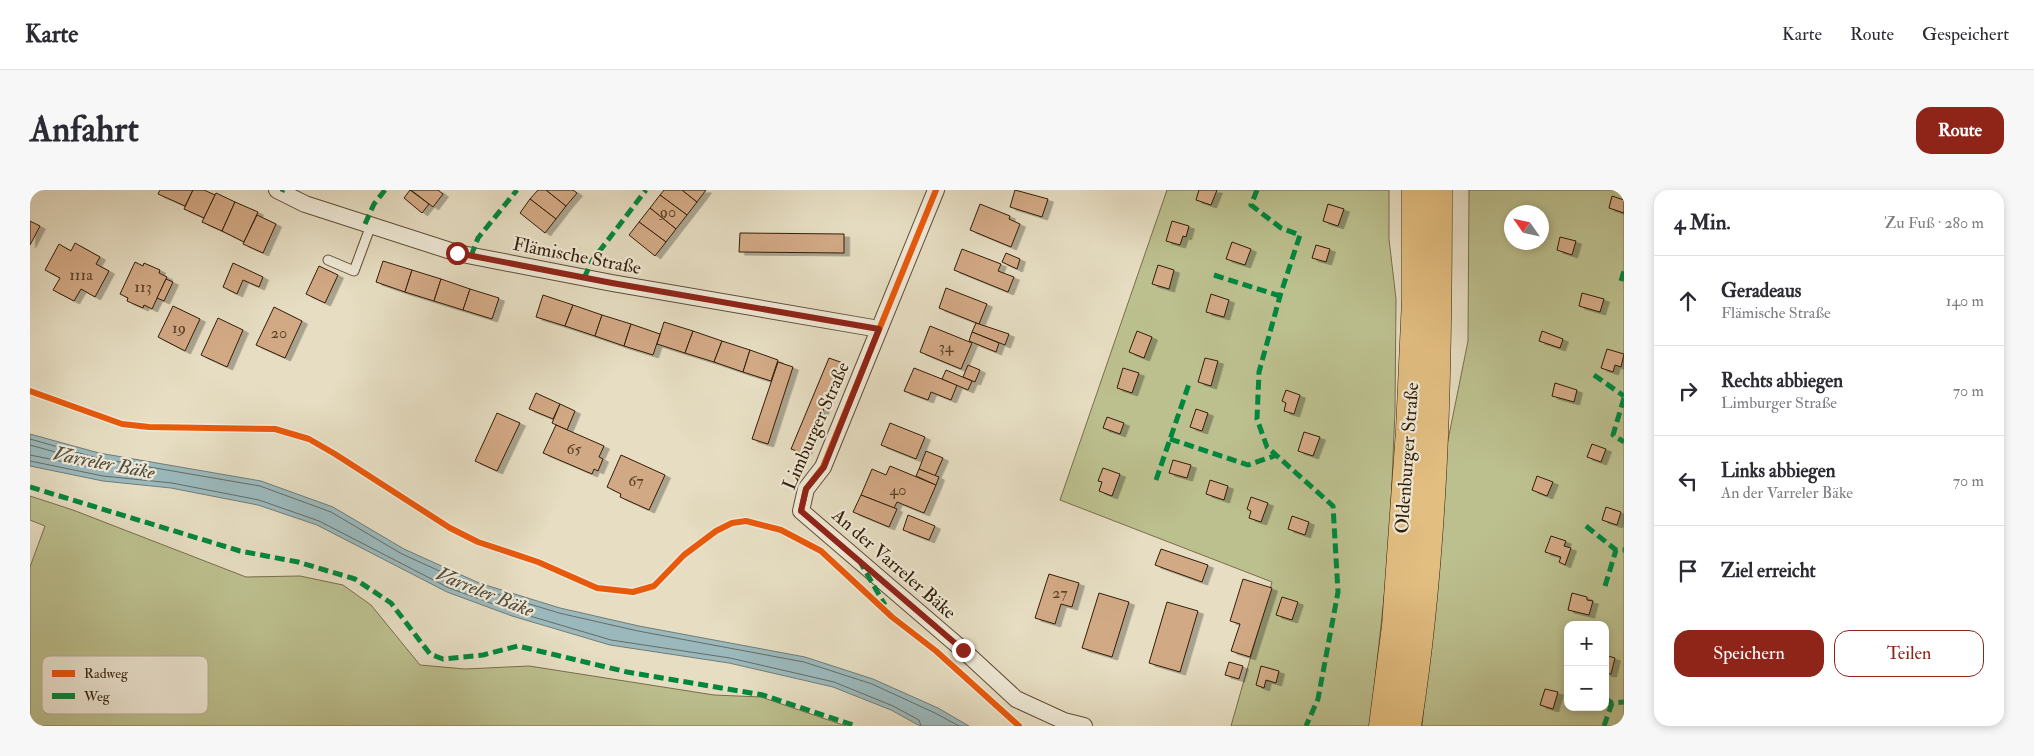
<!DOCTYPE html>
<html lang="de">
<head>
<meta charset="utf-8">
<style>
	body { margin:0; font-family:"IM FELL Double Pica",serif; background:#f7f7f7; color:#2b2b33 }
	.controls { position:absolute; right:15px; bottom:15px; display:grid; overflow:hidden; border-radius:10px; box-shadow:0 2px 8px #0003 }
	.controls button { width:45px; height:45px; display:grid; place-items:center; padding:0; border:0; border-bottom:1px solid #e1e1e2; background:#fff; color:#2b2b33; font:25px sans-serif }
	.compass { position:absolute; left:1474px; top:15px; width:45px; height:45px; border-radius:50%; background:#fff; box-shadow:0 2px 8px #0003; rotate:304deg }
	.stop { position:absolute; width:15px; height:15px; margin:-11px; border:4px solid #8f2418; border-radius:50%; background:#fff }
	.stop.end { background:#8f2418; border-color:#fff; box-shadow:0 1px 5px #0008 }
	.list { margin:0; padding:0; list-style:none }
	h2 { display:flex; justify-content:space-between; align-items:center; height:65px; margin:0; padding:0 20px; font-size:21px }
	h2 small { font-size:16px; font-weight:400; color:#7c7c81 }
	.list li { display:grid; grid-template-columns:32px 1fr auto; gap:15px; align-items:center; box-sizing:border-box; height:90px; padding:0 20px; border-top:1px solid #e1e1e2 }
	.list b { display:block; font-size:19px; white-space:nowrap }
	.list p { margin:0; font-size:16px; white-space:nowrap; color:#7c7c81 }
	.list em { font-size:16px; font-style:normal; color:#7c7c81 }
	.actions { display:flex; gap:10px; padding:15px 20px }
	.actions a { flex:1; padding:11px 0; border:1px solid #8f2418; border-radius:15px; text-align:center; font-size:18px; color:#8f2418 }
	.actions .main { background:#8f2418; color:#fff }
	.icon { flex:none; width:28px; height:28px; fill:none; stroke:currentColor; stroke-width:2; stroke-linecap:round; stroke-linejoin:round }
	.map { position:relative; flex:none; width:1594px; height:536px; overflow:hidden; border-radius:15px }
	header { display:flex; align-items:center; gap:30px; box-sizing:border-box; height:70px; padding:0 25px; background:#fff; border-bottom:1px solid #e1e1e2 }
	header strong { font-size:24px }
	nav { display:flex; gap:28px; margin-inline-start:auto; font-size:18px }
	.intro { display:flex; align-items:center; justify-content:space-between; box-sizing:border-box; height:120px; padding:0 30px }
	h1 { margin:0; font-size:35px }
	.button { padding:12px 22px; border-radius:15px; background:#8f2418; color:#fff; font-size:18px; font-weight:700 }
	main { display:flex; gap:30px; padding:0 30px }
	aside { flex:1; background:#fff; border-radius:15px; box-shadow:0 2px 8px #0003 }
	.map>svg:first-child { display:block }
	.green { fill:#bcbf8e; stroke:#786e4a; fill-rule:evenodd }
	.water { fill:#9bb9bd; stroke:#717b74 }
	.lines { fill:none; stroke-linecap:round; stroke-linejoin:round }
	.shore { stroke:#676b62; stroke-width:1 }
	.building { fill:#d2a985; stroke:#331d06; filter:url(#shadow) }
	.lane-casing { stroke:#604d35; stroke-width:11 }
	.street-casing { stroke:#604d35; stroke-width:18 }
	.highway-casing { stroke:#331d06; stroke-width:29 }
	.lane { stroke:#efe9d7; stroke-width:9 }
	.street { stroke:#efe9d7; stroke-width:16 }
	.highway { stroke:#e3be81; stroke-width:28 }
	.quiet { stroke:#00873e; stroke-width:5; stroke-dasharray:10 5; stroke-linecap:butt }
	.cycleway-casing { stroke:#efe9d7; stroke-width:9 }
	.cycleway { stroke:#e8590c; stroke-width:6 }
	.route { stroke:#8f2418; stroke-width:6 }
	.labels { text-anchor:middle; dominant-baseline:central; stroke-width:4.5; stroke-linejoin:round; paint-order:stroke }
	.number-label { font-size:16px; fill:#5b4026 }
	.street-label { font-size:19px; fill:#331d06; stroke:#efe9d7 }
	.water-label { font-size:20px; font-style:italic; fill:#524c3d; stroke:#efe9d7 }
	.key { fill:#efe9d7; stroke:#b7ac98; stroke-width:1 }
	.key-label { font-size:14px; fill:#331d06 }
</style>
</head>
<body>
<header>
<strong>Karte</strong>
<nav><a>Karte</a><a>Route</a><a>Gespeichert</a></nav>
</header>
<div class="intro"><h1>Anfahrt</h1><a class="button">Route</a></div>
<main>
<div class="map">
<svg width="1594" height="536" viewBox="0 0 1594 536">
	<defs>
		<filter id="shadow"><feDropShadow dx="5.5" dy="3" stdDeviation="0" flood-color="#0004"/></filter>
	</defs>
	<rect width="100%" height="100%" fill="#e6ddc2"/>
	<filter id="stains"><feTurbulence type="fractalNoise" baseFrequency=".004" numOctaves="4"/><feColorMatrix values="0 0 0 0 .2 0 0 0 0 .09 0 0 0 0 .02 0 0 0 .5 -.17"/></filter>
	<radialGradient id="worn" r=".72"><stop offset=".6" stop-color="#630" stop-opacity="0"/><stop offset="1" stop-color="#630" stop-opacity=".3"/></radialGradient>
	<g class="green">
		<path d="M1137,0H1359V49L1366,109L1365,220L1359,362L1340,536H1201L1242,392L1030,310Z"/>
		<path d="M1439,0H1594V536H1392L1417,255L1438,151ZM1482,22H1512V52H1482ZM1538,435H1575V517H1538Z"/>
		<path d="M0,306L43,320L216,387L270,386L313,395L341,415L390,475L435,479L499,476L684,505L731,507L816,536H0V377L15,336L0,330Z"/>
	</g>
	<path class="water" d="M0,244L69,263L231,291L303,317L374,359L449,393L530,418L609,436L775,467L843,489L908,518L939,536H890L861,520L803,497L699,473L580,455L482,426L417,402L287,335L228,315L141,298L73,291L0,276Z"/>
	<g class="lines">
		<g class="shore">
			<path d="M0,249L67,268L230,296L301,322L372,364L447,398L529,423L608,441L774,472L842,494L905,523L929,536"/>
			<path d="M0,255L61,272L63,275L60,277L0,265"/>
			<path d="M0,271L73,286L142,293L229,310L289,331L419,398L483,421L581,450L700,468L804,492L863,516L889,530L891,536"/>
		</g>
	</g>
	<g class="building">
		<path d="M130,0H163L155,16L128,4Z"/>
		<path d="M163,0H174L185,5L174,28L154,19Z"/>
		<path d="M380,0L399,14L392,23L374,8Z"/>
		<path d="M381,0H408L413,4L403,17Z"/>
		<path d="M508,0H516L536,16L526,29L500,9Z"/>
		<path d="M516,0H543L547,3L536,16Z"/>
		<path d="M634,0H652L667,12L657,25L630,5Z"/>
		<path d="M652,0H676L667,12Z"/>
		<path d="M985,0L1018,9L1012,27L980,17Z"/>
		<path d="M1169,0H1187L1181,15L1166,10Z"/>
		<path d="M186,3L205,12L192,41L172,32Z"/>
		<path d="M630,5L657,25L646,39L620,18Z"/>
		<path d="M1582,6L1594,10V23L1579,18Z"/>
		<path d="M500,9L526,29L515,43L490,23Z"/>
		<path d="M205,12L228,22L214,52L192,41Z"/>
		<path d="M950,14L980,26L979,29L990,34L981,57L940,40Z"/>
		<path d="M1298,14L1314,19L1308,36L1293,31Z"/>
		<path d="M620,18L646,39L636,52L609,32Z"/>
		<path d="M227,25L246,34L233,63L213,54Z"/>
		<path d="M0,31L10,36L0,55Z"/>
		<path d="M1142,31L1159,36L1156,47L1153,46L1150,55L1136,51Z"/>
		<path d="M609,32L636,52L625,66L599,45Z"/>
		<path d="M710,43L814,44V63L709,62Z"/>
		<path d="M1530,47L1546,51L1542,65L1527,60Z"/>
		<path d="M1202,52L1221,59L1215,75L1196,69Z"/>
		<path d="M45,53L70,67L66,74L79,81L65,107L51,99L44,111L23,100L30,88L15,80L29,54L41,61Z"/>
		<path d="M1286,55L1300,59L1296,72L1282,68Z"/>
		<path d="M932,59L971,74L968,81L984,87L978,102L924,80Z"/>
		<path d="M976,63L990,69L987,79L972,72Z"/>
		<path d="M353,71L382,80L375,102L346,92Z"/>
		<path d="M105,72L113,76L114,73L130,80L129,83L137,87L122,119L114,115L113,118L97,111L98,108L90,104Z"/>
		<path d="M203,73L233,87L229,97L213,90L207,104L193,97Z"/>
		<path d="M1128,75L1144,80L1139,99L1122,94Z"/>
		<path d="M289,76L308,85L295,113L276,104Z"/>
		<path d="M382,80L411,89L404,111L375,102Z"/>
		<path d="M136,89L143,92L134,111L127,108Z"/>
		<path d="M411,89L440,99L433,120L404,111Z"/>
		<path d="M916,98L957,114L949,134L909,118Z"/>
		<path d="M440,99L469,108L462,129L433,120Z"/>
		<path d="M1552,103L1574,109L1570,122L1549,116Z"/>
		<path d="M1181,104L1199,110L1194,127L1176,122Z"/>
		<path d="M513,105L543,115L535,136L506,127Z"/>
		<path d="M543,115L572,125L565,146L535,136Z"/>
		<path d="M143,116L170,129L155,161L128,147Z"/>
		<path d="M244,117L272,131L255,168L226,155Z"/>
		<path d="M572,125L601,134L594,156L565,146Z"/>
		<path d="M188,128L213,140L197,177L171,165Z"/>
		<path d="M634,132L663,141L655,163L627,154Z"/>
		<path d="M946,133L979,144L975,155L942,142Z"/>
		<path d="M601,134L630,144L623,165L594,156Z"/>
		<path d="M900,136L942,153L931,179L890,162Z"/>
		<path d="M663,141L692,151L684,172L655,163Z"/>
		<path d="M1107,141L1122,147L1114,168L1099,162Z"/>
		<path d="M1512,141L1533,149L1530,158L1509,151Z"/>
		<path d="M942,142L969,153L966,162L939,151Z"/>
		<path d="M692,151L720,160L713,182L684,172Z"/>
		<path d="M1577,159L1594,164L1591,177L1585,175L1583,182L1571,178Z"/>
		<path d="M720,160L748,170L741,191L713,182Z"/>
		<path d="M799,168L813,173L775,264L761,259Z"/>
		<path d="M1175,168L1188,171L1181,196L1168,192Z"/>
		<path d="M748,172L763,177L738,254L722,249Z"/>
		<path d="M938,175L950,180L945,192L933,187Z"/>
		<path d="M884,178L927,195L921,210L901,202L898,210L874,201Z"/>
		<path d="M1093,178L1109,183L1102,203L1087,198Z"/>
		<path d="M916,180L942,191L938,200L912,189Z"/>
		<path d="M1525,193L1547,200L1544,212L1522,206Z"/>
		<path d="M1256,200L1270,205L1264,224L1254,221L1256,213L1252,211Z"/>
		<path d="M506,203L530,214L523,229L499,219Z"/>
		<path d="M530,214L545,221L537,240L522,233Z"/>
		<path d="M1166,219L1178,223L1172,241L1160,237Z"/>
		<path d="M467,223L490,233L467,281L445,271Z"/>
		<path d="M1077,227L1094,233L1090,244L1073,238Z"/>
		<path d="M860,233L895,247L886,269L851,255Z"/>
		<path d="M526,235L574,256L569,267L573,269L568,281L564,279L562,284L513,263Z"/>
		<path d="M1274,242L1290,247L1283,266L1268,261Z"/>
		<path d="M1562,254L1576,259L1571,272L1557,267Z"/>
		<path d="M896,261L913,268L905,286L889,279Z"/>
		<path d="M591,265L635,285L619,320L590,307L591,304L577,297Z"/>
		<path d="M1143,270L1161,275L1157,288L1139,283Z"/>
		<path d="M860,276L906,295L894,323L867,312L864,318L831,305L842,279L856,285Z"/>
		<path d="M1073,278L1090,284L1082,306L1069,301L1072,292L1068,291Z"/>
		<path d="M889,279L909,287L906,295L886,286Z"/>
		<path d="M1507,286L1523,292L1517,306L1502,300Z"/>
		<path d="M1180,290L1198,296L1194,310L1176,304Z"/>
		<path d="M831,305L867,319L859,337L823,322Z"/>
		<path d="M1221,307L1238,313L1231,332L1219,328L1221,321L1217,319Z"/>
		<path d="M1576,317L1591,322L1587,335L1572,330Z"/>
		<path d="M878,325L905,336L899,350L873,340Z"/>
		<path d="M1262,326L1279,332L1275,345L1258,339Z"/>
		<path d="M1521,346L1536,351L1534,356L1541,358L1535,375L1529,372L1531,367L1515,362Z"/>
		<path d="M1131,359L1178,375L1172,392L1125,375Z"/>
		<path d="M1019,384L1049,393L1042,417L1031,414L1025,434L1005,428Z"/>
		<path d="M1213,389L1242,398L1220,467L1201,461L1210,434L1200,431Z"/>
		<path d="M1069,403L1099,412L1082,467L1052,458Z"/>
		<path d="M1542,403L1557,407V410L1563,411L1559,425L1538,420Z"/>
		<path d="M1252,407L1268,412L1262,430L1246,425Z"/>
		<path d="M1137,412L1168,421L1150,482L1119,473Z"/>
		<path d="M1575,465L1585,468L1581,484L1575,483Z"/>
		<path d="M1199,472L1213,476L1209,489L1195,485Z"/>
		<path d="M1231,476L1249,481L1246,493L1236,490L1234,498L1226,495Z"/>
		<path d="M1515,499L1528,502L1523,519L1510,515Z"/>
	</g>
	<g class="lines">
		<defs>
			<path id="lane" d="M298,70L324,81L341,35"/>
			<g id="street">
				<path d="M247,0L275,14L427,63L582,93L849,139"/>
				<path d="M906,0L793,277L776,299L771,321L933,460L986,509L1034,531L1054,536"/>
			</g>
			<g id="highway">
				<path d="M1353,536L1366,436L1380,240L1386,109V0"/>
				<path d="M1377,536C1405,359 1408,179 1408,0"/>
			</g>
		</defs>
		<use href="#lane" class="lane-casing"/>
		<use href="#street" class="street-casing"/>
		<use href="#highway" class="highway-casing"/>
		<use href="#lane" class="lane"/>
		<use href="#street" class="street"/>
		<use href="#highway" class="highway"/>
		<g class="quiet">
			<path d="M1227,0L1221,15L1251,38L1270,45L1250,106L1229,182L1227,229L1237,257L1303,316L1308,402L1288,509L1276,536"/>
			<path d="M252,2L253,0"/>
			<path d="M335,34L344,14L355,0"/>
			<path d="M441,66L448,48L487,0"/>
			<path d="M1184,85L1250,106"/>
			<path d="M554,88L562,71L616,0"/>
			<path d="M1591,91L1594,81"/>
			<path d="M1564,185L1594,206"/>
			<path d="M1594,208L1583,245L1594,252"/>
			<path d="M1140,249L1218,275L1247,265"/>
			<path d="M1126,290L1160,191"/>
			<path d="M0,297L210,361L268,372L325,389L361,413L400,464L413,469L453,465L488,456L597,482L733,505L826,536"/>
			<path d="M1556,336L1586,360H1594"/>
			<path d="M829,370L855,415"/>
			<path d="M1575,396L1586,360"/>
			<path d="M1575,508L1582,513L1594,512"/>
			<path d="M1574,536L1582,513"/>
		</g>
		<defs>
			<g id="cycleway">
				<path d="M0,201L92,234L119,237L245,239L279,249L305,264L420,338L448,352L508,372L567,398L603,402L624,396L654,365L686,341L702,333L716,331L751,340L791,361L862,427L906,461L989,536"/>
				<path d="M771,321L776,299L793,277L906,0"/>
			</g>
		</defs>
		<use href="#cycleway" class="cycleway-casing"/>
		<use href="#cycleway" class="cycleway"/>
	</g>
	<g class="lines">
		<path class="route" d="M427,63L582,93L849,139L794,277L776,299L771,321L933,460"/>
	</g>
	<g class="labels">
		<g class="number-label">
			<text x="638" y="22">90</text>
			<text x="51" y="85">111a</text>
			<text x="113" y="97">113</text>
			<text x="149" y="138">19</text>
			<text x="249" y="143">20</text>
			<text x="916" y="157">34</text>
			<text x="544" y="259">65</text>
			<text x="606" y="291">67</text>
			<text x="868" y="300">40</text>
			<text x="1030" y="403">27</text>
		</g>
		<g class="street-label">
			<text transform="translate(547 66) rotate(11)">Flämische Straße</text>
			<text transform="translate(786 236) rotate(-66)">Limburger Straße</text>
			<text transform="translate(1377 268) rotate(-86)">Oldenburger Straße</text>
			<text transform="translate(864 374) rotate(41)">An der Varreler Bäke</text>
		</g>
		<g class="water-label">
			<text transform="translate(74 273) rotate(11)">Varreler Bäke</text>
			<text transform="translate(455 402) rotate(22)">Varreler Bäke</text>
		</g>
	</g>
	<rect x="12" y="466" width="166" height="58" rx="8" class="key"/>
	<rect x="22" y="480" width="23" height="7" fill="#e8590c"/>
	<rect x="22" y="503" width="23" height="6" fill="#00873e"/>
	<g class="key-label">
		<text x="54" y="488">Radweg</text>
		<text x="54" y="511">Weg</text>
	</g>
	<rect width="100%" height="100%" filter="url(#stains)"/>
	<rect width="100%" height="100%" fill="url(#worn)"/>
</svg>
<div class="controls">
<button>+</button>
<button>−</button>
</div>
<svg class="compass" viewBox="-18 -18 36 36"><path d="M0-13l5 13h-10z" fill="#e53935"/><path d="M0 13l5-13h-10z" fill="#7c7c81"/></svg>
<div class="stop" style="left:427px;top:63px"></div>
<div class="stop end" style="left:933px;top:460px"></div>
</div>
<aside>
<h2>4 Min.<small>Zu Fuß · 280 m</small></h2>
<ul class="list">
<li><svg class="icon" aria-label="ahead" viewBox="0 0 24 24"><path d="M12 20V5M6 11l6-6 6 6"/></svg><div><b>Geradeaus</b><p>Flämische Straße</p></div><em>140 m</em></li>
<li><svg class="icon" aria-label="right" viewBox="0 0 24 24"><path d="M7 20v-9h11M14 6l5 5-5 5"/></svg><div><b>Rechts abbiegen</b><p>Limburger Straße</p></div><em>70 m</em></li>
<li><svg class="icon" aria-label="left" viewBox="0 0 24 24"><path d="M17 20v-9H6M10 6l-5 5 5 5"/></svg><div><b>Links abbiegen</b><p>An der Varreler Bäke</p></div><em>70 m</em></li>
<li><svg class="icon" aria-label="arrive" viewBox="0 0 24 24"><path d="M6 21V4h12l-3 4 3 4H6"/></svg><div><b>Ziel erreicht</b></div></li>
</ul>
<div class="actions"><a class="main">Speichern</a><a>Teilen</a></div>
</aside>
</main>
</body>
</html>
